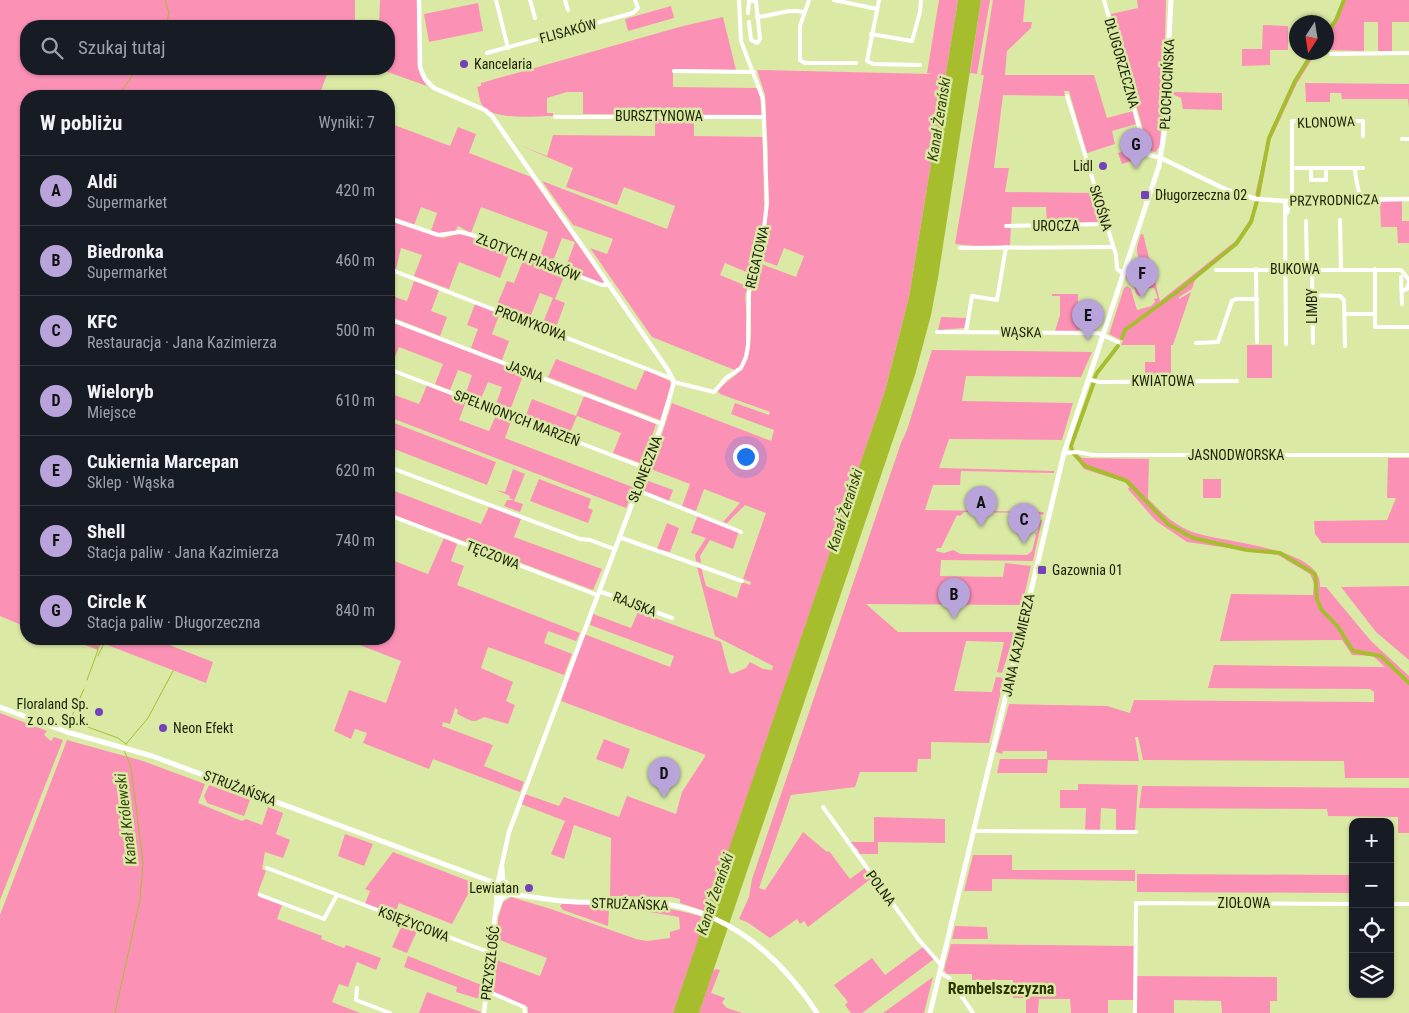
<!DOCTYPE html>
<html lang="pl">
<head>
<meta charset="utf-8">
<style>
	body { margin:0; font-family:"Roboto Condensed",sans-serif; background:#242831; color:#f1f3f6 }
	.controls { position:absolute; right:15px; bottom:15px; display:grid; overflow:hidden; border-radius:10px; box-shadow:0 1px 4px #0004 }
	.controls button { width:45px; height:45px; display:grid; place-items:center; padding:0; border:0; border-bottom:1px solid #363941; background:#171b24; color:#f1f3f6; font:25px sans-serif }
	.compass { position:absolute; left:1289px; top:15px; width:45px; height:45px; border-radius:50%; background:#171b24; box-shadow:0 1px 4px #0004; rotate:192deg }
	.you { position:absolute; left:745px; top:456px; width:18px; height:18px; margin:-12px; border:4px solid #fff; border-radius:50%; background:#1a73e8; box-shadow:0 0 0 8px #1a73e833 }
	.badge { display:grid; place-items:center; width:32px; height:32px; border-radius:50%; background:#b8a3db; color:#111; font-size:16px; font-weight:700 }
	.pin { position:absolute; translate:-50% -41px; filter:drop-shadow(0 1px 2px #0008) }
	.pin::after { content:''; position:absolute; top:26px; width:18px; height:15px; background:inherit; clip-path:polygon(0 0,100% 0,50% 100%) }
	.list { margin:0; padding:0; list-style:none }
	h2 { display:flex; justify-content:space-between; align-items:center; height:65px; margin:0; padding:0 20px; font-size:21px }
	h2 small { font-size:16px; font-weight:400; color:#9ea1a6 }
	.list li { display:grid; grid-template-columns:32px 1fr auto; gap:15px; align-items:center; box-sizing:border-box; height:70px; padding:0 20px; border-top:1px solid #363941 }
	.list b { display:block; font-size:19px; white-space:nowrap }
	.list p { margin:0; font-size:16px; white-space:nowrap; color:#9ea1a6 }
	.list em { font-size:16px; font-style:normal; color:#9ea1a6 }
	.icon { flex:none; width:28px; height:28px; fill:none; stroke:currentColor; stroke-width:2; stroke-linecap:round; stroke-linejoin:round }
	.map { position:relative; flex:none; width:1409px; height:1013px; overflow:hidden }
	.search { position:absolute; background:#171b24; box-shadow:0 1px 4px #0004; left:20px; top:20px; width:375px; height:55px; display:flex; align-items:center; gap:12px; box-sizing:border-box; padding:0 18px; border-radius:20px; color:#9ea1a6; font-size:19px }
	.panel { position:absolute; background:#171b24; box-shadow:0 1px 4px #0004; left:20px; top:90px; width:375px; height:555px; border-radius:20px }
	.map>svg:first-child { display:block }
	.green { fill:#fc91b6 }
	.water { fill:#a6be2e }
	.lines { fill:none; stroke-linecap:round; stroke-linejoin:round }
	.stream { stroke:#a6be2e; stroke-width:1 }
	.canal { stroke:#a6be2e; stroke-width:4 }
	.minor { stroke:#fff; stroke-width:4 }
	.tertiary { stroke:#fff; stroke-width:4.5 }
	.secondary { stroke:#fff; stroke-width:5 }
	.poi-dot { fill:#7341b9; stroke:#daeaa5; stroke-width:2 }
	.labels { text-anchor:middle; dominant-baseline:central; stroke-width:5; stroke-linejoin:round; paint-order:stroke }
	.street-label { font-size:14px; fill:#1b2005; stroke:#daeaa5 }
	.poi-label { font-size:14px; fill:#1b2005; stroke:#daeaa5; text-anchor:start }
	.water-label { font-size:15px; font-style:italic; fill:#3a430b; stroke:#daeaa5 }
	.quarter-label { font-size:16px; font-weight:bold; fill:#2d3500; stroke:#daeaa5 }
</style>
</head>
<body>
<div class="map">
<svg width="1409" height="1013" viewBox="0 0 1409 1013">
	<rect width="100%" height="100%" fill="#daeaa5"/>
	<g class="green">
		<path d="M0,0H355V26H26V69H329L319,96H26V627L0,616Z"/>
		<path d="M380,0H417L418,66L420,75L427,86L379,69H389V26H379Z"/>
		<path d="M939,0H958L909,297L885,391L708,912L680,903V899L671,897L610,896L611,838L574,825L564,859L551,854L565,821L521,804L525,794L559,806L564,797L619,817L627,796L676,814L682,792L706,755L561,701L584,634L670,667L674,656L590,625L593,614L631,628L638,612L721,642L729,672L732,674L746,668L750,662L763,669L772,670L773,666L715,636L697,567H701L706,586L737,598L742,582L750,585L751,582L743,579L766,513L745,505L727,523L723,522L740,503L704,489L696,511L682,506L690,484L648,468L657,449L672,403L771,441L774,430L731,414L735,403L769,415L770,412L720,394L718,391C726,380 740,375 745,364C756,341 748,310 752,286C753,278 756,271 759,263L796,277L804,256L784,248L777,266L764,261L762,257L768,242L765,236L768,154L765,95L757,70L931,74L927,73Z"/>
		<path d="M981,0H990L977,74L970,73Z"/>
		<path d="M993,0H1025L1023,22H1032L1031,28L1007,51L1005,75H1094L1107,118L1133,111L1136,124L1112,131L1115,144L1087,153L1069,91H1064L1065,96L1003,95L994,168H1009L1005,192L1095,193L1103,222L1047,224L1046,207H1012L1010,245L986,247L955,244L984,75H981Z"/>
		<path d="M1137,0H1166L1164,84L1160,145L1156,152L1149,151L1111,14L1138,8Z"/>
		<path d="M1343,0H1409V22H1392V51H1378V22H1364V51L1327,50V31L1337,16Z"/>
		<path d="M478,3L483,31L429,42L424,14Z"/>
		<path d="M671,6L674,18L628,31L625,19Z"/>
		<path d="M723,17L736,70L673,69V87L759,88L762,115L583,114V92H567L547,98V113H553V116C535,116 495,121 483,106C479,102 479,92 477,87L481,86V83L683,26Z"/>
		<path d="M1263,25L1288,26V50H1270V65L1242,66V49H1262Z"/>
		<path d="M1311,53H1316L1297,83L1270,141L1260,195H1255L1269,134L1286,97Z"/>
		<path d="M1305,83L1409,84V108L1408,99H1342L1341,93H1330V102H1306Z"/>
		<path d="M1173,92L1222,93V110L1183,109L1181,98L1172,94Z"/>
		<path d="M655,119H694V136L763,137L764,209L760,248L751,274L725,263L720,275L749,287C743,295 746,300 746,309C747,328 749,356 737,371L652,337L590,248L607,254L613,239L573,225L542,181L667,229L675,206L624,187L617,205L566,187L573,168L519,145L547,156L553,135L655,136Z"/>
		<path d="M389,123L450,146L458,127L476,134L469,153L531,177L604,282L601,283L565,269L575,242L562,238L552,264L539,259L548,232L481,207L471,233L458,226L455,232L441,234L431,231L437,213L421,207L414,225L389,216Z"/>
		<path d="M1141,146L1145,157L1122,164L1118,153Z"/>
		<path d="M1255,201L1258,203C1247,246 1225,251 1195,280L1192,289L1179,297V299L1191,292L1173,345H1171V378H1145V362H1155V345H1121L1123,341L1109,334L1124,288L1127,286L1131,289L1137,310L1151,306L1155,302L1154,299L1158,298L1154,288H1149V277L1146,274L1150,272L1145,273C1142,252 1131,261 1141,234H1143L1160,301L1237,240L1251,218Z"/>
		<path d="M1384,201H1402V221H1409V243H1398L1397,227H1381L1380,203Z"/>
		<path d="M389,221L443,238L460,233L510,252L500,278L459,262L449,289L414,276L422,255L401,248L396,269L389,266Z"/>
		<path d="M524,258L565,274L555,299L565,303L555,330L542,325L553,298L540,293L529,320L496,307L507,281L514,283Z"/>
		<path d="M1135,260L1141,267L1144,285L1141,286L1142,293L1145,294L1139,296L1136,294L1134,286L1126,278L1130,264Z"/>
		<path d="M414,281L439,290L431,311L447,317L440,336L389,316V295L407,301Z"/>
		<path d="M1052,294H1078V315H1085L1079,331H1055L1060,315V296H1052Z"/>
		<path d="M475,304L500,313L492,334L509,341L502,360L471,348L478,329L467,325Z"/>
		<path d="M941,317L966,318L964,328L938,330Z"/>
		<path d="M389,321L524,373L509,413L495,407L502,387L488,382L480,401L465,396L472,375L458,370L450,390L435,384L443,364L399,347L391,367L389,366Z"/>
		<rect x="1247" y="345" width="25" height="33"/>
		<path d="M932,350L1092,352L1081,377L966,376L962,401L1073,403L1062,440L949,439L939,468L1054,471V473L961,471L960,485H933L925,510L1044,512L1043,515L1031,513L964,512L960,516L957,515L941,548H937L936,551L944,553L953,550L961,554L1027,555L1032,551L1036,535L1034,532L1037,533L1040,522L1037,521L1042,520L1033,561L941,560L940,576L1003,577L1005,563L1031,566L1022,605L866,604L898,632H1015L1002,673L997,672L1004,642L966,641L954,691L992,692L996,677L1004,678L989,743L931,742V759H918L917,772H860L855,787L791,795L759,888L765,890L803,832L827,852L829,851L850,879L865,868L872,878L808,927L804,921L800,924L797,919L770,938L747,922L739,919L749,897L752,879L901,443L907,430Z"/>
		<path d="M556,359L636,390L645,370L670,381L671,386L660,420L548,377Z"/>
		<path d="M427,385L466,401L459,420L489,431L497,413L512,419L505,438L635,488L626,508L389,417V393L419,404Z"/>
		<path d="M584,396L656,424L643,464L613,453L621,433L577,416L569,435L525,418L532,399L576,416Z"/>
		<path d="M389,421L496,462L487,485L389,447Z"/>
		<path d="M1073,454H1077L1082,458L1149,459L1148,499C1161,512 1173,524 1190,531C1218,543 1324,546 1320,587H1326L1371,641L1409,676V778H1345L1344,761L1143,760L1138,737H1135L1139,761L1048,760L1047,773H997L1000,759H1047V751H1003L1002,754L996,752L1009,704L1107,706L1130,713L1134,700L1374,702V692L1370,689L1208,688L1214,665L1385,667L1373,656L1352,655L1342,640L1220,641L1231,594L1313,595L1314,583L1310,574L1278,555L1187,542L1156,521L1128,489L1129,487L1125,482L1084,469Z"/>
		<path d="M1388,458H1409V543H1322L1315,534L1314,521L1387,520L1396,498H1387Z"/>
		<path d="M513,469L525,474L514,501L523,504L520,512L504,506L507,500H514L509,498L510,496L496,490L505,492Z"/>
		<path d="M539,479L591,499L588,508L593,510L588,523L530,501Z"/>
		<path d="M643,479L673,490L669,501L639,490Z"/>
		<rect x="1203" y="479" width="18" height="19"/>
		<path d="M389,489L481,524L489,507L521,519L514,537L602,569L593,590L389,513Z"/>
		<path d="M698,515L739,531L733,549L710,540L700,556L701,563L696,561L695,555L706,538L691,533Z"/>
		<path d="M667,523L679,528L670,552L657,549Z"/>
		<path d="M444,538L457,544L451,561L464,566L457,585L580,633L576,641L548,631L544,643L572,654L564,675L488,647L481,668L513,682L506,701L515,705L508,724L484,717C472,725 469,719 457,714L458,710L455,708L450,724L443,722L442,726L493,745L484,766L524,782L520,792L433,759L429,769L363,743L367,733L355,729L351,739L334,731L349,690L386,703L401,661L344,639H389V559L428,574Z"/>
		<path d="M1409,586V660L1376,632L1341,587Z"/>
		<path d="M69,639H159V641L213,662L206,683L102,643L98,650Z"/>
		<path d="M0,713L47,731L44,735L51,741L54,737L63,740L0,900Z"/>
		<path d="M604,739L630,749L623,769L596,759Z"/>
		<path d="M67,740L143,761L205,784L198,803L242,821L246,819L262,825L268,807L283,813L276,834L290,840L283,858L265,852L262,869L266,871L257,895L282,905L277,919L322,936L321,939L344,948L346,945L381,958L376,970L357,962L348,987L339,984L332,1002L360,1013H0V915Z"/>
		<path d="M1078,784L1138,785L1135,830H1116V809L1101,808L1100,830H1085L1086,808H1060V790H1078Z"/>
		<path d="M209,785L250,800L244,816L207,803L204,796Z"/>
		<path d="M1142,786L1409,788V833H1398V817L1328,816L1327,809L1139,808Z"/>
		<path d="M874,817L945,819V843L878,842V854H859L858,850L850,842H874Z"/>
		<path d="M345,834L373,844L364,866L338,856Z"/>
		<path d="M393,852L474,883L452,924L399,903L394,915L365,904L370,891L365,889Z"/>
		<path d="M973,855H1012V870H1135V881L992,879V891H964Z"/>
		<path d="M1137,874L1353,875V881L1351,882L1350,893L1137,892Z"/>
		<path d="M511,897L551,909L636,939L647,941L670,938V932L680,929L679,917L626,908L609,909L608,926L563,910L560,906L562,904C611,904 659,902 706,918L673,1013H528V1007L490,991L494,959L540,976L547,958L497,939L498,919L503,902Z"/>
		<path d="M403,923L418,929L407,953L392,947Z"/>
		<path d="M955,926L987,927L988,939H952Z"/>
		<path d="M951,944L1134,946V1000H1108V1013H1071L1070,999H1039L1038,1013H1026V998H1013V980H972V974H947L944,970Z"/>
		<path d="M923,947L934,959L862,1013H851L845,1005L848,1002L834,985L872,958L885,975Z"/>
		<path d="M408,956L484,986L483,1000L456,992L457,987L404,967Z"/>
		<path d="M716,969L720,970L711,993L725,998L722,1003L727,1008L742,1013H699L713,971Z"/>
		<path d="M1137,976L1277,977V1001H1270V1013H1222L1221,1001L1174,1000V1013H1137Z"/>
		<path d="M933,977L924,1013H883Z"/>
		<path d="M427,992L481,1012V1013H419Z"/>
	</g>
	<path class="water" d="M958,0H981L938,278L931,315L915,375L699,1013H673L885,391L909,297Z"/>
	<g class="lines">
		<g class="stream">
			<path d="M165,0L169,13L166,26"/>
			<path d="M118,96L137,69"/>
			<path d="M80,639L97,647L98,650L87,680"/>
			<path d="M98,656L106,639"/>
			<path d="M84,689L72,716L74,722L118,738L126,744"/>
			<path d="M126,744L148,718L173,671"/>
			<path d="M115,1013L140,900L143,862L131,767L124,750"/>
		</g>
		<g class="canal">
			<path d="M1326,34L1336,20L1344,0"/>
			<path d="M1258,195L1269,138L1295,81L1313,52"/>
			<path d="M1122,338L1125,330L1177,292L1236,244L1251,222L1257,201"/>
			<path d="M1094,379L1097,373L1118,346"/>
			<path d="M1072,450L1071,446L1094,382"/>
			<path d="M1074,454L1085,466L1127,481L1168,524L1193,538L1247,550L1280,553L1315,574L1317,599L1321,609L1338,627L1353,651L1381,656L1409,683"/>
		</g>
		<g class="minor">
			<path d="M496,0L508,48"/>
			<path d="M530,0L535,18"/>
			<path d="M565,0L568,10"/>
			<path d="M809,0L800,26V60L805,63H856"/>
			<path d="M834,0L877,9"/>
			<path d="M879,0L867,61L873,64L920,65"/>
			<path d="M1104,0L1145,149L1149,155L1161,158"/>
			<path d="M748,13L749,1H756L760,39L757,43L751,40L749,22"/>
			<path d="M757,17C774,16 787,8 803,12"/>
			<path d="M871,34L912,41L920,12L921,0"/>
			<path d="M487,53L633,13L638,8L635,0"/>
			<path d="M1331,54L1409,53"/>
			<path d="M674,71L754,72"/>
			<path d="M1067,96L1116,255L1117,269L1124,274"/>
			<path d="M555,117H764"/>
			<path d="M1402,139H1409"/>
			<path d="M1292,168H1363"/>
			<path d="M1311,168V180H1326V168"/>
			<path d="M1355,168C1355,179 1359,188 1360,200"/>
			<path d="M1292,200V121H1363V136"/>
			<path d="M1285,201L1286,344"/>
			<path d="M1287,213L1291,200"/>
			<path d="M389,218L438,235L460,232L472,235L602,285H610"/>
			<path d="M1340,220L1341,269"/>
			<path d="M1306,221L1307,269"/>
			<path d="M1006,226L1106,224"/>
			<path d="M960,248L1113,247"/>
			<path d="M389,269L673,379"/>
			<path d="M1256,269L1257,342"/>
			<path d="M1312,269L1313,343"/>
			<path d="M1375,269V327H1409"/>
			<path d="M1216,270H1401L1409,280"/>
			<path d="M1401,277L1402,304"/>
			<path d="M1402,291L1407,289L1409,283"/>
			<path d="M1312,295L1340,296L1344,300L1345,346"/>
			<path d="M1345,314H1375"/>
			<path d="M389,319L662,424"/>
			<path d="M937,332L1098,333L1118,342"/>
			<path d="M966,332L972,296L997,300L1006,247"/>
			<path d="M1196,343L1218,342L1232,301L1236,299H1257"/>
			<path d="M389,369L645,468"/>
			<path d="M1088,379L1099,382L1237,381"/>
			<path d="M674,382L714,392L726,378L741,368L746,357L748,345L749,292L762,246L767,203L763,99L741,41L739,0"/>
			<path d="M1064,453L1077,452L1093,455H1409"/>
			<path d="M389,467L580,539L590,540L614,549"/>
			<path d="M637,490L741,532"/>
			<path d="M389,515L597,595"/>
			<path d="M619,537L742,581"/>
			<path d="M599,591L672,618"/>
			<path d="M823,807L919,940L942,966"/>
			<path d="M973,831L1136,832"/>
			<path d="M267,868L491,953"/>
			<path d="M260,895L324,919L337,895"/>
			<path d="M1390,904H1409"/>
			<path d="M940,973L949,978L973,1013"/>
			<path d="M357,988L356,1000L390,1013"/>
			<path d="M487,991L524,1007L525,1013"/>
			<path d="M1135,1013L1136,903L1353,904"/>
		</g>
		<g class="tertiary">
			<path d="M419,0L420,67L425,79L434,88L485,110L492,116L668,370L674,382L662,424L509,832L498,882"/>
			<path d="M1161,158L1227,190L1256,199L1285,201L1409,199"/>
			<path d="M502,866L503,881"/>
			<path d="M496,913L502,898"/>
			<path d="M484,1013L497,897"/>
		</g>
		<g class="secondary">
			<path d="M0,707L67,732L152,756L495,883"/>
			<circle cx="501" cy="889" r="8"/>
			<path d="M508,894C531,896 553,901 576,902C603,903 629,900 656,903C727,910 779,955 817,1013"/>
			<path d="M930,1013L1064,453L1159,166L1164,134L1171,0"/>
		</g>
	</g>
	<g class="poi-dot">
		<circle cx="464" cy="64" r="5"/>
		<circle cx="1103" cy="166" r="5"/>
		<rect x="1140" y="190" width="10" height="10" rx="2.5"/>
		<rect x="1037" y="565" width="10" height="10" rx="2.5"/>
		<circle cx="99" cy="712" r="5"/>
		<circle cx="163" cy="728" r="5"/>
		<circle cx="529" cy="888" r="5"/>
	</g>
	<g class="labels">
		<g class="street-label">
			<text transform="translate(568 31) rotate(-15)">FLISAKÓW</text>
			<text transform="translate(1122 63) rotate(74)">DŁUGORZECZNA</text>
			<text transform="translate(1167 84) rotate(-87)">PŁOCHOCIŃSKA</text>
			<text x="659" y="116">BURSZTYNOWA</text>
			<text transform="translate(1326 122) rotate(-2)">KLONOWA</text>
			<text transform="translate(1334 200) rotate(-1)">PRZYRODNICZA</text>
			<text transform="translate(1101 208) rotate(73)">SKOŚNA</text>
			<text x="1056" y="226">UROCZA</text>
			<text transform="translate(528 257) rotate(21)">ZŁOTYCH PIASKÓW</text>
			<text transform="translate(757 257) rotate(-77)">REGATOWA</text>
			<text x="1295" y="269">BUKOWA</text>
			<text transform="translate(1312 306) rotate(-90)">LIMBY</text>
			<text transform="translate(531 323) rotate(21)">PROMYKOWA</text>
			<text transform="translate(1021 332) rotate(1)">WĄSKA</text>
			<text transform="translate(525 371) rotate(21)">JASNA</text>
			<text x="1163" y="381">KWIATOWA</text>
			<text transform="translate(517 418) rotate(21)">SPEŁNIONYCH MARZEŃ</text>
			<text x="1236" y="455">JASNODWORSKA</text>
			<text transform="translate(645 469) rotate(-69)">SŁONECZNA</text>
			<text transform="translate(493 555) rotate(21)">TĘCZOWA</text>
			<text transform="translate(635 604) rotate(21)">RAJSKA</text>
			<text transform="translate(1018 645) rotate(-77)">JANA KAZIMIERZA</text>
			<text transform="translate(240 788) rotate(21)">STRUŻAŃSKA</text>
			<text transform="translate(881 888) rotate(54)">POLNA</text>
			<text x="1244" y="903">ZIOŁOWA</text>
			<text transform="translate(630 904) rotate(2)">STRUŻAŃSKA</text>
			<text transform="translate(414 924) rotate(21)">KSIĘŻYCOWA</text>
			<text transform="translate(490 963) rotate(-83)">PRZYSZŁOŚĆ</text>
		</g>
		<g class="poi-label">
			<text x="474" y="64">Kancelaria</text>
			<text x="1093" y="166" text-anchor="end">Lidl</text>
			<text x="1155" y="195">Długorzeczna 02</text>
			<text x="1052" y="570">Gazownia 01</text>
			<text x="89" y="704" text-anchor="end">Floraland Sp.<tspan x="89" dy="16">z o.o. Sp.k.</tspan></text>
			<text x="173" y="728">Neon Efekt</text>
			<text x="519" y="888" text-anchor="end">Lewiatan</text>
		</g>
		<g class="water-label">
			<text transform="translate(939 119) rotate(-81)">Kanał Żerański</text>
			<text transform="translate(845 510) rotate(-72)">Kanał Żerański</text>
			<text transform="translate(126 819) rotate(-97)">Kanał Królewski</text>
			<text transform="translate(715 894) rotate(-71)">Kanał Żerański</text>
		</g>
		<g class="quarter-label">
			<text x="1001" y="988">Rembelszczyzna</text>
		</g>
	</g>
</svg>
<div class="controls">
<button>+</button>
<button>−</button>
<button><svg class="icon" aria-label="locate" viewBox="0 0 24 24"><circle cx="12" cy="12" r="6"/><path d="M12 2v4M12 18v4M2 12h4M18 12h4"/></svg></button>
<button><svg class="icon" aria-label="layers" viewBox="0 0 24 24"><path d="M12 4l9 5-9 5-9-5zM3 14l9 5 9-5"/></svg></button>
</div>
<svg class="compass" viewBox="-18 -18 36 36"><path d="M0-13l5 13h-10z" fill="#e53935"/><path d="M0 13l5-13h-10z" fill="#9ea1a6"/></svg>
<div class="you"></div>
<div class="pin badge" style="left:981px;top:527px">A</div>
<div class="pin badge" style="left:954px;top:619px">B</div>
<div class="pin badge" style="left:1024px;top:544px">C</div>
<div class="pin badge" style="left:664px;top:798px">D</div>
<div class="pin badge" style="left:1088px;top:340px">E</div>
<div class="pin badge" style="left:1142px;top:298px">F</div>
<div class="pin badge" style="left:1136px;top:169px">G</div>
<div class="search"><svg class="icon" aria-label="search" viewBox="0 0 24 24"><circle cx="10" cy="10" r="6"/><path d="M15 15l6 6"/></svg>Szukaj tutaj</div>
<section class="panel">
<h2>W pobliżu<small>Wyniki: 7</small></h2>
<ul class="list">
<li><span class="badge">A</span><div><b>Aldi</b><p>Supermarket</p></div><em>420 m</em></li>
<li><span class="badge">B</span><div><b>Biedronka</b><p>Supermarket</p></div><em>460 m</em></li>
<li><span class="badge">C</span><div><b>KFC</b><p>Restauracja · Jana Kazimierza</p></div><em>500 m</em></li>
<li><span class="badge">D</span><div><b>Wieloryb</b><p>Miejsce</p></div><em>610 m</em></li>
<li><span class="badge">E</span><div><b>Cukiernia Marcepan</b><p>Sklep · Wąska</p></div><em>620 m</em></li>
<li><span class="badge">F</span><div><b>Shell</b><p>Stacja paliw · Jana Kazimierza</p></div><em>740 m</em></li>
<li><span class="badge">G</span><div><b>Circle K</b><p>Stacja paliw · Długorzeczna</p></div><em>840 m</em></li>
</ul>
</section>
</div>
</body>
</html>
